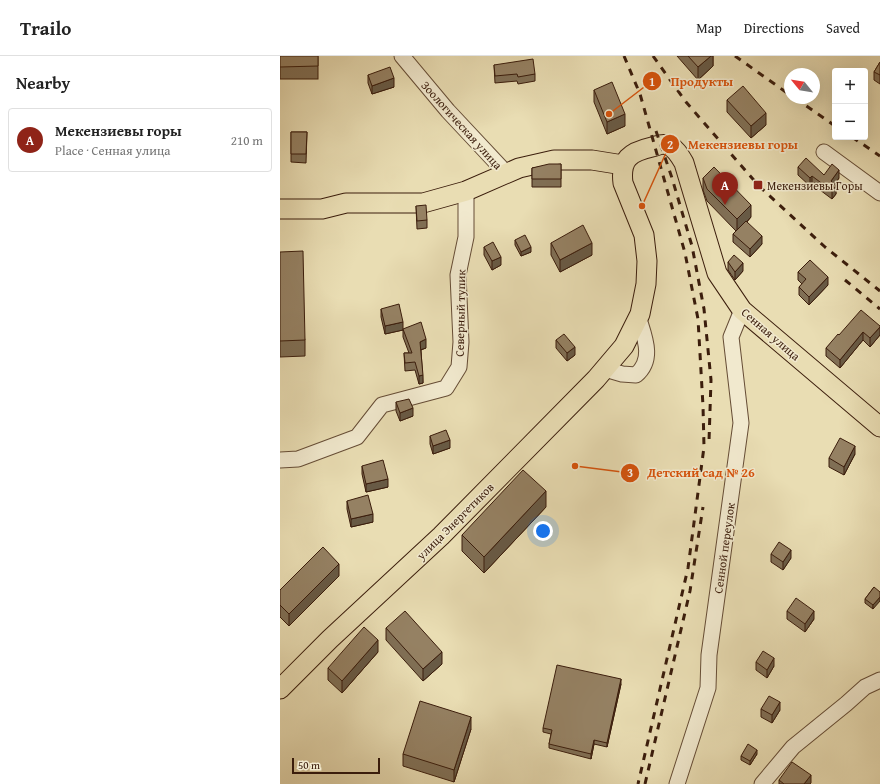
<!DOCTYPE html>
<html lang="en">
<head>
<meta charset="utf-8">
<style>
	body { margin:0; font-family:"Gentium Book Plus",serif; background:#f2f2f2; color:#222 }
	.controls { position:absolute; right:12px; top:12px; display:grid; overflow:hidden; border-radius:4px; box-shadow:0 4px 16px #0002 }
	.controls button { width:36px; height:36px; display:grid; place-items:center; padding:0; border:0; border-bottom:1px solid #e0e0e0; background:#fff; color:#222; font:20px sans-serif }
	.compass { position:absolute; left:504px; top:12px; width:36px; height:36px; border-radius:50%; background:#fff; box-shadow:0 4px 16px #0002; rotate:300deg }
	.scale { position:absolute; left:12px; bottom:10px; width:88px; box-sizing:border-box; padding-left:4px; border:2px solid #3b1d0c; border-top:0; font-size:11px; line-height:14px; white-space:nowrap; color:#3b1d0c; -webkit-text-stroke:3px #f1e9ce; paint-order:stroke }
	.you { position:absolute; left:263px; top:475px; width:14px; height:14px; margin:-10px; border:3px solid #fff; border-radius:50%; background:#1a73e8; box-shadow:0 0 0 6px #1a73e833 }
	.badge { display:grid; place-items:center; width:26px; height:26px; border-radius:50%; background:#8f2418; color:#fff; font-size:13px; font-weight:700 }
	.pin { position:absolute; translate:-50% -33px; filter:drop-shadow(0 1px 2px #0008) }
	.pin::after { content:''; position:absolute; top:21px; width:14px; height:12px; background:inherit; clip-path:polygon(0 0,100% 0,50% 100%) }
	.list { margin:0; padding:0; list-style:none }
	h2 { display:flex; justify-content:space-between; align-items:center; height:52px; margin:0; padding:0 16px; font-size:17px }
	h2 small { font-size:13px; font-weight:400; color:#767676 }
	.list li { display:grid; grid-template-columns:26px 1fr auto; gap:12px; align-items:center; box-sizing:border-box; height:64px; margin:0 8px 8px; padding:0 8px; border:1px solid #e0e0e0; border-radius:4px }
	.list b { display:block; font-size:15px; white-space:nowrap }
	.list p { margin:0; font-size:13px; white-space:nowrap; color:#767676 }
	.list em { font-size:13px; font-style:normal; color:#767676 }
	.map { position:relative; flex:none; width:600px; height:728px; overflow:hidden }
	header { display:flex; align-items:center; gap:24px; box-sizing:border-box; height:56px; padding:0 20px; background:#fff; border-bottom:1px solid #e0e0e0 }
	header strong { font-size:19px }
	nav { display:flex; gap:22px; margin-inline-start:auto; font-size:14px }
	main { display:flex }
	aside { flex:1; background:#fff }
	.map>svg:first-child { display:block }
	.lines { fill:none; stroke-linecap:round; stroke-linejoin:round }
	.minor-casing { stroke:#664d36; stroke-width:17 }
	.major-casing { stroke:#3b1d0c; stroke-width:21 }
	.minor { stroke:#f1e9ce; stroke-width:15 }
	.major { stroke:#e9ddb3; stroke-width:19 }
	.rail { stroke:#3b1d0c; stroke-width:3; stroke-dasharray:7 7; stroke-linecap:butt }
	.wall { fill:#806f55; stroke:#3b1d0c }
	.shaded-wall { fill:#685a45; stroke:#3b1d0c }
	.building { fill:#958163; stroke:#3b1d0c }
	.poi-dot { fill:#8f2418; stroke:#f1e9ce; stroke-width:1.5 }
	.labels { text-anchor:middle; dominant-baseline:central; stroke-width:3; stroke-linejoin:round; paint-order:stroke }
	.street-label { font-size:12px; fill:#3b1d0c; stroke:#f1e9ce }
	.poi-label { font-size:12px; fill:#3b1d0c; stroke:#f1e9ce; text-anchor:start }
	.leader { fill:none; stroke:#d7530c; stroke-width:1.5 }
	.callout-dot { fill:#d7530c; stroke:#f1e9ce; stroke-width:1.5 }
	.mark-label { font-size:12px; text-anchor:middle; font-weight:bold; fill:#fff }
	.callout-label { font-size:13px; text-anchor:middle; font-weight:bold; fill:#d7530c; stroke:#f1e9ce; stroke-width:3; stroke-linejoin:round; paint-order:stroke }
</style>
</head>
<body>
<header>
<strong>Trailo</strong>
<nav><a>Map</a><a>Directions</a><a>Saved</a></nav>
</header>
<main>
<aside>
<h2>Nearby<small></small></h2>
<ul class="list">
<li><span class="badge">A</span><div><b>Мекензиевы горы</b><p>Place · Сенная улица</p></div><em>210 m</em></li>
</ul>
</aside>
<div class="map">
<svg width="600" height="728" viewBox="0 0 600 728">
	<rect width="100%" height="100%" fill="#e9ddb3"/>
	<filter id="stains"><feTurbulence type="fractalNoise" baseFrequency=".005" numOctaves="4"/><feColorMatrix values="0 0 0 0 .2 0 0 0 0 .09 0 0 0 0 .02 0 0 0 .5 -.17"/></filter>
	<radialGradient id="worn" r=".72"><stop offset=".6" stop-color="#630" stop-opacity="0"/><stop offset="1" stop-color="#630" stop-opacity=".3"/></radialGradient>
	<g class="lines">
		<defs>
			<g id="minor">
				<path d="M122,0L168,55L227,118"/>
				<path d="M544,96L600,137"/>
				<path d="M325,313L342,318L356,319C375,303 364,280 358,260"/>
				<path d="M0,404L18,403L77,381L102,349L166,332L179,311L181,286L178,219L186,181V135"/>
				<path d="M397,728L428,632L429,599L461,367L451,281L462,254"/>
				<path d="M482,728L513,691L566,648L585,631L600,624"/>
			</g>
			<g id="major">
				<path d="M0,153H42L66,147H143L186,135L239,112L274,104H312L343,109"/>
				<path d="M0,633L50,583L161,480L316,323L344,290L360,258L366,228L367,205L364,179L343,127C340,103 350,96 372,91C377,90 382,87 387,89C395,91 400,100 404,107L437,217L462,254L600,371"/>
			</g>
		</defs>
		<use href="#minor" class="minor-casing"/>
		<use href="#major" class="major-casing"/>
		<use href="#minor" class="minor"/>
		<use href="#major" class="major"/>
		<g class="rail">
			<path d="M344,0L360,38L405,197L418,263L423,350L424,391L408,512L358,728"/>
			<path d="M373,0L406,46L478,129L545,191L600,235"/>
			<path d="M455,0L510,39"/>
			<path d="M515,42L555,70"/>
			<path d="M376,75L392,122L412,190L424,253L431,324L429,385"/>
			<path d="M572,81L600,100"/>
			<path d="M565,224L600,253"/>
			<path d="M365,728L410,535L423,451"/>
		</g>
	</g>
	<g class="wall">
		<rect x="0" y="0" width="38" height="23"/>
		<path d="M397,0H433V10L418,24Z"/>
		<path d="M600,6V28L594,24V16Z"/>
		<path d="M214,9L255,18V25L238,28L237,25L215,27Z"/>
		<path d="M88,19L114,31L92,38L88,27Z"/>
		<path d="M314,34L345,70L327,78L314,46Z"/>
		<path d="M447,44L486,69L471,82L447,56Z"/>
		<path d="M11,76H27L26,107L11,106Z"/>
		<path d="M281,108V131H252V112Z"/>
		<path d="M518,111L544,119L559,122L555,128L556,138L552,143L532,128L530,130L518,119Z"/>
		<path d="M423,122L471,161L467,166L482,188L470,201L453,186V178L456,175L427,145L423,134Z"/>
		<path d="M136,150L147,164V172L137,173Z"/>
		<path d="M235,184L251,196L241,200L235,189Z"/>
		<path d="M271,187L312,199L280,216L271,199Z"/>
		<path d="M204,191L221,209L212,214L204,199Z"/>
		<path d="M0,196L25,284V300L0,301Z"/>
		<path d="M448,206L463,215L455,224L448,214Z"/>
		<path d="M518,216L548,229L529,249L519,239V231L522,228L518,224Z"/>
		<path d="M101,253L123,274L105,278L101,261Z"/>
		<path d="M600,270V279L590,291L583,284L560,312L546,300V292L559,279Z"/>
		<path d="M123,273L146,292L141,294L143,327L139,328L135,314L125,315L124,297H129L123,281Z"/>
		<path d="M276,284L295,299L287,305L276,292Z"/>
		<path d="M116,346L133,360L120,365L116,355Z"/>
		<path d="M150,380L170,392L153,398L150,388Z"/>
		<path d="M575,398L564,419L549,411V402Z"/>
		<path d="M82,410L108,431L86,436L82,418Z"/>
		<path d="M67,445L93,466L71,471L67,453Z"/>
		<path d="M266,451L204,517L182,495V479Z"/>
		<path d="M491,498L511,502L503,514L491,506Z"/>
		<path d="M59,520L9,570L0,561V534Z"/>
		<path d="M594,531L593,553L585,547V543Z"/>
		<path d="M507,555L534,563L525,576L507,563Z"/>
		<path d="M106,572L162,608L143,625L106,584Z"/>
		<path d="M98,596L62,637L48,624V612Z"/>
		<path d="M476,606L494,610L487,622L476,614Z"/>
		<path d="M341,628L327,691L314,688L311,703L269,692V688L271,678L263,676V672Z"/>
		<path d="M481,653L500,654L492,667L481,661Z"/>
		<path d="M191,673L174,726L123,710V698Z"/>
		<path d="M477,698L470,709L461,704V700Z"/>
		<path d="M499,724L531,727L530,728H499Z"/>
	</g>
	<g class="shaded-wall">
		<path d="M431,0H433V10L418,24V11Z"/>
		<path d="M114,22V31L92,38V30Z"/>
		<path d="M486,57V69L471,82V70Z"/>
		<path d="M345,58V70L327,78V66Z"/>
		<path d="M559,114V122L551,133V125Z"/>
		<path d="M532,120V128L530,130V122Z"/>
		<path d="M556,130V138L552,143V135Z"/>
		<path d="M471,149V161L457,176V163Z"/>
		<path d="M482,180V188L470,201V193Z"/>
		<path d="M312,187V199L280,216V204Z"/>
		<path d="M251,191V196L241,200V196Z"/>
		<path d="M221,201V209L212,214V205Z"/>
		<path d="M463,207V215L455,224V216Z"/>
		<path d="M548,221V229L529,249V241Z"/>
		<path d="M123,266V274L105,278V270Z"/>
		<path d="M600,271V279L590,291V282Z"/>
		<path d="M583,276V284L560,312V304Z"/>
		<path d="M146,283V292L140,294V286Z"/>
		<path d="M295,291V299L287,305V297Z"/>
		<path d="M143,319V327L139,328V320Z"/>
		<path d="M133,352V360L120,365V357Z"/>
		<path d="M170,384V392L153,398V390Z"/>
		<path d="M575,390V398L564,419V411Z"/>
		<path d="M108,423V431L86,436V428Z"/>
		<path d="M266,435V451L204,517V501Z"/>
		<path d="M93,458V466L71,471V463Z"/>
		<path d="M511,494V502L503,514V506Z"/>
		<path d="M59,508V520L9,570V558Z"/>
		<path d="M600,541V545L593,553V549Z"/>
		<path d="M534,555V563L525,576V568Z"/>
		<path d="M98,584V596L62,637V625Z"/>
		<path d="M162,596V608L143,625V613Z"/>
		<path d="M494,602V610L487,622V614Z"/>
		<path d="M341,623V628L327,691V687Z"/>
		<path d="M500,646V654L492,667V659Z"/>
		<path d="M191,661V673L174,726V714Z"/>
		<path d="M314,684V688L311,703V698Z"/>
		<path d="M477,694V698L470,709V705Z"/>
		<path d="M531,719V727L530,728H524Z"/>
	</g>
	<g class="building">
		<path d="M0,0H38V10L0,11Z"/>
		<path d="M408,0H431L418,11Z"/>
		<path d="M253,3L255,18L238,21L237,18L215,20L214,9Z"/>
		<path d="M600,6V19L594,16Z"/>
		<path d="M110,11L114,22L92,30L88,19Z"/>
		<path d="M332,26L345,58L327,66L314,34Z"/>
		<path d="M463,30L486,57L471,70L447,44Z"/>
		<path d="M11,76H27L26,98H11Z"/>
		<path d="M526,102L544,119L552,108L559,114L551,125L556,130L552,135L532,120L530,122L518,111Z"/>
		<path d="M269,108H281V123H252V112Z"/>
		<path d="M434,111L471,149L457,163L427,133L423,122Z"/>
		<path d="M146,149L147,164L137,165L136,150Z"/>
		<path d="M466,165L482,180L470,193L453,178Z"/>
		<path d="M303,169L312,187L280,204L271,187Z"/>
		<path d="M245,179L251,191L241,196L235,184Z"/>
		<path d="M213,186L221,201L212,205L204,191Z"/>
		<path d="M23,195L25,284L0,285V196Z"/>
		<path d="M454,199L463,207L455,216L448,206Z"/>
		<path d="M530,204L548,221L529,241L519,231L526,223L518,216Z"/>
		<path d="M119,248L123,266L105,270L101,253Z"/>
		<path d="M581,254L600,270V271L590,282L583,276L560,304L546,292L558,278L559,279Z"/>
		<path d="M141,266L146,283L140,286L143,319L139,320L135,306L125,307L124,297H132L123,273Z"/>
		<path d="M284,278L295,291L287,297L276,284Z"/>
		<path d="M129,343L133,352L120,357L116,346Z"/>
		<path d="M166,374L170,384L153,390L150,380Z"/>
		<path d="M560,382L575,390L564,411L549,402Z"/>
		<path d="M103,404L108,423L86,428L82,410Z"/>
		<path d="M243,414L266,435L204,501L182,479Z"/>
		<path d="M88,439L93,458L71,463L67,445Z"/>
		<path d="M499,486L511,494L503,506L491,498Z"/>
		<path d="M43,491L59,508L9,558L0,549V534Z"/>
		<path d="M594,531L600,536V541L593,549L585,543Z"/>
		<path d="M516,542L534,555L525,568L507,555Z"/>
		<path d="M125,555L162,596L143,613L106,572Z"/>
		<path d="M84,571L98,584L62,625L48,612Z"/>
		<path d="M483,595L494,602L487,614L476,606Z"/>
		<path d="M277,609L341,623L327,687L314,684L311,698L269,688L272,674L263,672Z"/>
		<path d="M489,640L500,646L492,659L481,653Z"/>
		<path d="M140,645L191,661L174,714L123,698Z"/>
		<path d="M468,688L477,694L470,705L461,700Z"/>
		<path d="M512,706L531,719L524,728H504L499,724Z"/>
	</g>
	<rect class="poi-dot" x="473" y="124" width="10" height="10" rx="2"/>
	<g class="labels">
		<g class="street-label">
			<text transform="translate(182 69) rotate(48)">Зоологическая улица</text>
			<text transform="translate(180 257) rotate(-89)">Северный тупик</text>
			<text transform="translate(491 278) rotate(41)">Сенная улица</text>
			<text transform="translate(175 465) rotate(-45)">улица Энергетиков</text>
			<text transform="translate(444 492) rotate(-82)">Сенной переулок</text>
		</g>
		<g class="poi-label">
			<text x="487" y="129">Мекензиевы Горы</text>
		</g>
	</g>
	<path class="leader" d="M329 58L372 25M362 150L390 88M295 410L350 417"/>
	<g class="callout-dot">
		<circle cx="329" cy="58" r="4"/>
		<circle cx="362" cy="150" r="4"/>
		<circle cx="295" cy="410" r="4"/>
		<circle cx="372" cy="25" r="10"/>
		<circle cx="390" cy="88" r="10"/>
		<circle cx="350" cy="417" r="10"/>
	</g>
	<g class="mark-label">
		<text x="372" y="30">1</text>
		<text x="390" y="93">2</text>
		<text x="350" y="421">3</text>
	</g>
	<g class="callout-label">
		<text x="422" y="30">Продукты</text>
		<text x="463" y="93">Мекензиевы горы</text>
		<text x="421" y="421">Детский сад № 26</text>
	</g>
	<rect width="100%" height="100%" filter="url(#stains)"/>
	<rect width="100%" height="100%" fill="url(#worn)"/>
</svg>
<div class="controls">
<button>+</button>
<button>−</button>
</div>
<svg class="compass" viewBox="-18 -18 36 36"><path d="M0-13l5 13h-10z" fill="#e53935"/><path d="M0 13l5-13h-10z" fill="#767676"/></svg>
<div class="scale">50 m</div>
<div class="you"></div>
<div class="pin badge" style="left:445px;top:149px">A</div>
</div>
</main>
</body>
</html>
